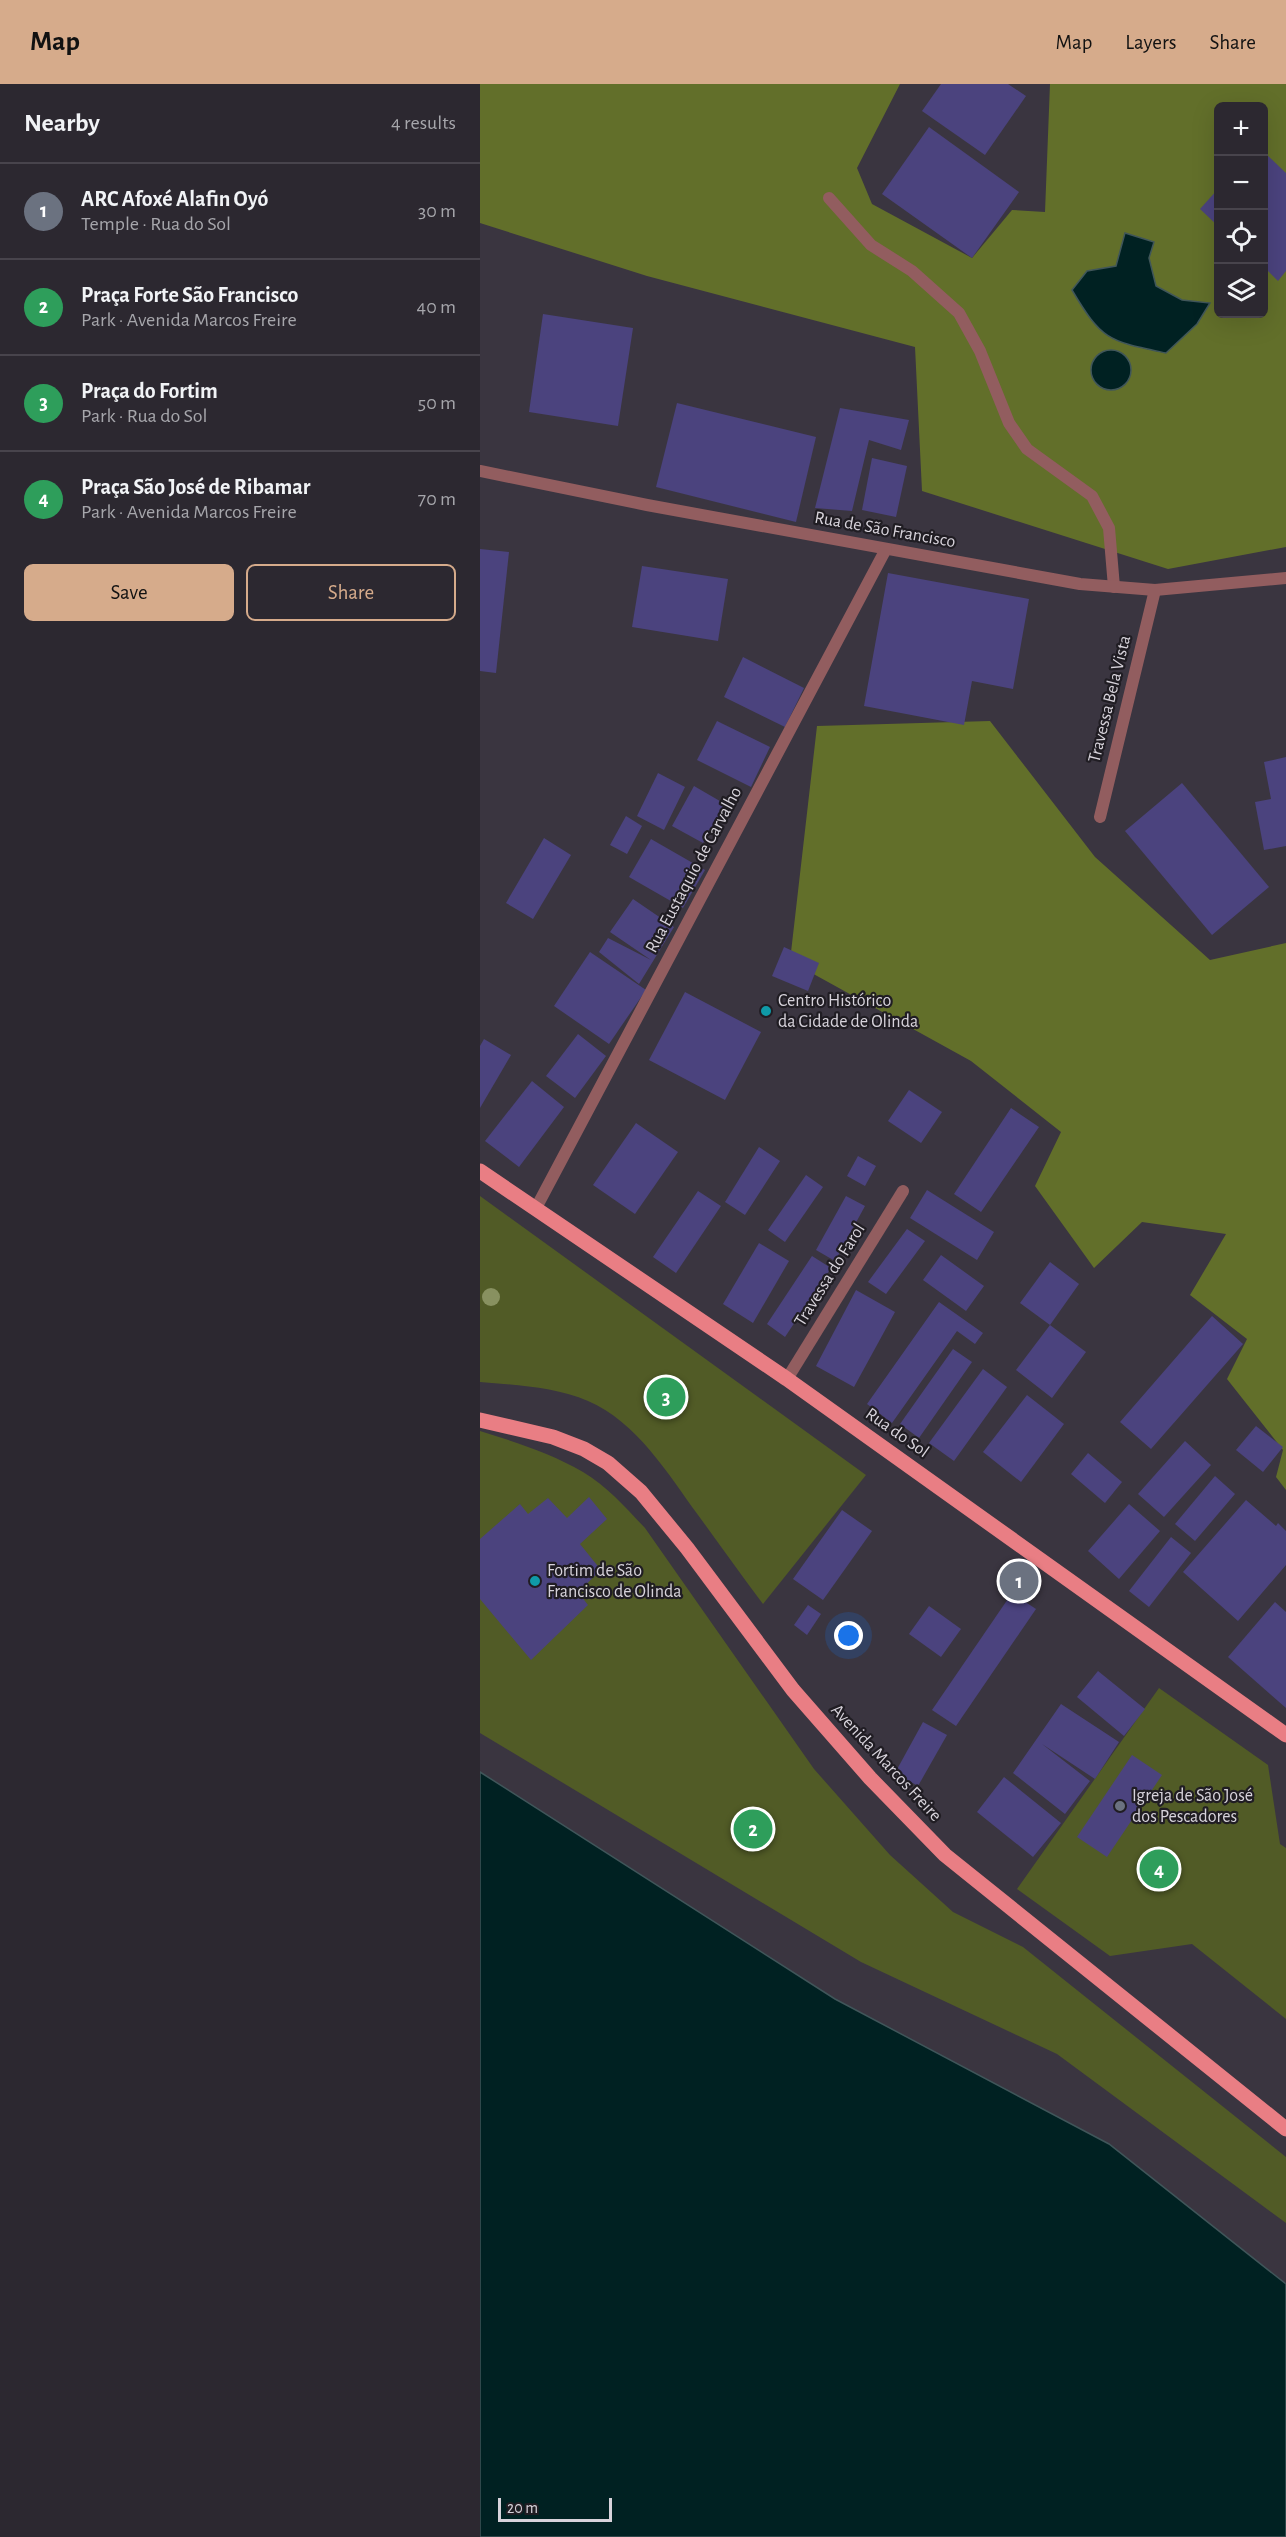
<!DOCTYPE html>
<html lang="en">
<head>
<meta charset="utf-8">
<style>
	body { margin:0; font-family:"Alegreya Sans",sans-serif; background:#343038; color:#f1f3f6 }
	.controls { position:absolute; right:18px; top:18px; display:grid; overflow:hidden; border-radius:9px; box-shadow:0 6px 24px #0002 }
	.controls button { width:54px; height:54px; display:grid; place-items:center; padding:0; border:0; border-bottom:2px solid #48444c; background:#2c2830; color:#f1f3f6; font:30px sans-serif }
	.scale { position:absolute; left:18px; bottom:15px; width:114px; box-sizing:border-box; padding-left:6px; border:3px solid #d7d3db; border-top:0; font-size:16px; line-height:21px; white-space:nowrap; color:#d7d3db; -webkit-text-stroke:4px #201d23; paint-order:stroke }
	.you { position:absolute; left:369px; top:1552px; width:21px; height:21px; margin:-15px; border:4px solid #fff; border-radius:50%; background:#1a73e8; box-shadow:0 0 0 9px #1a73e833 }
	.badge { display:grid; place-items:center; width:39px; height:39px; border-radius:50%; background:#d6ab8b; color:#fff; font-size:20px; font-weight:700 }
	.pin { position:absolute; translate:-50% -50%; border:3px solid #fff; box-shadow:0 2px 6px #0006 }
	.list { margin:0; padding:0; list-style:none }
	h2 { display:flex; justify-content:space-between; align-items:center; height:78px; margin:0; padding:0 24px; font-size:26px }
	h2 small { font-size:20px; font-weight:400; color:#a6a6ab }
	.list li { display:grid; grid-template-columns:39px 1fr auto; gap:18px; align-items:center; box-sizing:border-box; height:96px; padding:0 24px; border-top:2px solid #48444c }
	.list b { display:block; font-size:22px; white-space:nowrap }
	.list p { margin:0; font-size:20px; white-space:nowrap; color:#a6a6ab }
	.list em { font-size:20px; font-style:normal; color:#a6a6ab }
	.actions { display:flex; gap:12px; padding:18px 24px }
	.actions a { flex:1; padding:14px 0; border:2px solid #d6ab8b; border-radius:9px; text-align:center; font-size:21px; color:#d6ab8b }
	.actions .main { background:#d6ab8b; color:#111 }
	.icon { flex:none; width:33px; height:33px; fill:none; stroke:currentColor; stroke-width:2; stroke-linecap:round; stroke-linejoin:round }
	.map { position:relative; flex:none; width:806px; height:2453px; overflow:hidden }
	header { display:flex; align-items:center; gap:36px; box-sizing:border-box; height:84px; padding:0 30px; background:#d6ab8b; color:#111 }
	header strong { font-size:28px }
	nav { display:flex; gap:33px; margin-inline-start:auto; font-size:21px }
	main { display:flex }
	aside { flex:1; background:#2c2830 }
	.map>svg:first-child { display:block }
	.green { fill:#515b26 }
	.forest { fill:#626f2a; fill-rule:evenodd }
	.water { fill:#002122; stroke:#40565a; stroke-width:1.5 }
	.building { fill:#4b437e }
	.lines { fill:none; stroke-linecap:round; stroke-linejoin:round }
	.service { stroke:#925d5f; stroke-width:12 }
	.minor { stroke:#925d5f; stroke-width:12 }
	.primary { stroke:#e97e84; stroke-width:15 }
	.tree { fill:#889160 }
	.culture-dot { fill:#0f9aa8; stroke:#201d23; stroke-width:2 }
	.worship-dot { fill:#6b7280; stroke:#201d23; stroke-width:2 }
	.labels { text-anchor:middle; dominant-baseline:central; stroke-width:4.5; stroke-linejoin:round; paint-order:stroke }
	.street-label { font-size:18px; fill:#d7d3db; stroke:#201d23 }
	.poi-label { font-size:18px; fill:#d7d3db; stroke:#201d23; text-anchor:start }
</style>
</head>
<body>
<header>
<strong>Map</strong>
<nav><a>Map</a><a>Layers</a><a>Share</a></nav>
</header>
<main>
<aside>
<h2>Nearby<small>4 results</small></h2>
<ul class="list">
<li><span class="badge" style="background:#6b7280">1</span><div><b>ARC Afoxé Alafin Oyó</b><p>Temple · Rua do Sol</p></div><em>30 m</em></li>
<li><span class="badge" style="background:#2e9e5b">2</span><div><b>Praça Forte São Francisco</b><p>Park · Avenida Marcos Freire</p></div><em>40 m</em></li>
<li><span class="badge" style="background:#2e9e5b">3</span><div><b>Praça do Fortim</b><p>Park · Rua do Sol</p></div><em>50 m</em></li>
<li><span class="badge" style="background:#2e9e5b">4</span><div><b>Praça São José de Ribamar</b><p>Park · Avenida Marcos Freire</p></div><em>70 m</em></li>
</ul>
<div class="actions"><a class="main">Save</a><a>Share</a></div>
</aside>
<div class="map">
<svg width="806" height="2453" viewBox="0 0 806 2453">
	<rect width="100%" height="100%" fill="#3a3540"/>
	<g class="green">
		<path d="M0,1112L386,1391L283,1520C261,1491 240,1461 218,1431C188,1390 157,1338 108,1317C75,1303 35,1301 0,1298Z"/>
		<path d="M0,1347C35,1358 71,1369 103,1388C127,1402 146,1424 165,1444L334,1685L410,1771L473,1828L543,1863L806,2073V2139L577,1970L381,1878L0,1649Z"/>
		<path d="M679,1604L788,1681L800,1760L806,1764V1935L712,1860L630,1872L537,1805Z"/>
	</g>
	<g class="forest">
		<path d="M0,0H420L377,84L392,120L492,174L532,126L565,128L570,0H806V463L688,485L442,407L435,263L167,192L0,139ZM738,22H784V230H738Z"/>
		<path d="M510,637L615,773L730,876L806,859V1406L796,1393L803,1366L747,1295L767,1255L710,1211L746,1150L662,1138L614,1184L555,1102L581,1048L491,977L310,877L337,642Z"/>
	</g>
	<g class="water">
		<path d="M645,149L674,158L669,174L676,202L702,216L730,219L717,240L686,269C629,257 622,257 592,206L607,187L636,182Z"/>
		<circle cx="631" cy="286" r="20"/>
		<path d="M0,1688L355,1915L629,2060L806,2200V2453H0Z"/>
	</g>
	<g class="building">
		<path d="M461,0H528L546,12L505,71L442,27Z"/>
		<path d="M449,43L539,108L492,174L402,110Z"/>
		<path d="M784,68L806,89V187L798,197L784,183Z"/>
		<path d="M738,105V142L720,125Z"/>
		<path d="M63,230L153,244L138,342L49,328Z"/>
		<path d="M197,319L336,353L316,438L176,403Z"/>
		<path d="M360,324L429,336L421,366L389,356L372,427L335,424Z"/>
		<path d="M392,374L427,382L416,433L382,426Z"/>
		<path d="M0,465L29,468L16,589L0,587Z"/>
		<path d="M162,482L248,495L238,557L152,543Z"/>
		<path d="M408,489L549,515L533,605L492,597L484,641L384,622Z"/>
		<path d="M263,573L324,604L305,643L244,613Z"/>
		<path d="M237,637L290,663L271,703L217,676Z"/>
		<path d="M806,673V762L784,766L775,718L791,715L784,678Z"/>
		<path d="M178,689L205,703L184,746L157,732Z"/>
		<path d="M702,699L789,803L732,851L645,747Z"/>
		<path d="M214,702L245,720L223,759L192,742Z"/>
		<path d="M146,732L162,742L147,770L130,761Z"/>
		<path d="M64,754L91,771L53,835L26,819Z"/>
		<path d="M171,755L225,786L203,824L149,793Z"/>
		<path d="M153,815L194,843L159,900L119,868L128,854L171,876L130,848Z"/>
		<path d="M304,863L339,879L328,907L292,892Z"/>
		<path d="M110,868L166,906L129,960L74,922Z"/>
		<path d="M205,908L281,948L245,1016L169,976Z"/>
		<path d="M98,950L126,972L95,1014L66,992Z"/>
		<path d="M4,955L31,971L0,1024V962Z"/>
		<path d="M52,997L84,1023L39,1083L5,1057Z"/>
		<path d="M429,1006L462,1028L441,1059L408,1037Z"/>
		<path d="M531,1024L559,1043L501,1128L474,1110Z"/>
		<path d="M156,1039L198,1068L155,1130L113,1101Z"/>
		<path d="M279,1063L300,1077L265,1131L245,1118Z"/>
		<path d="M378,1072L396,1082L385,1102L367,1092Z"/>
		<path d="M326,1091L343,1103L305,1158L288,1146Z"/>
		<path d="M447,1106L514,1148L497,1176L430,1134Z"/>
		<path d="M218,1107L241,1122L196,1189L173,1173Z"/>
		<path d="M366,1112L385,1122L355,1177L336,1166Z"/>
		<path d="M427,1145L445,1157L406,1210L388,1198Z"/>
		<path d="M279,1159L309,1177L273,1239L243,1220Z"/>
		<path d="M461,1171L504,1202L486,1227L443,1196Z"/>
		<path d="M332,1172L351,1184L305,1253L287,1240Z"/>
		<path d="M570,1178L599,1200L570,1241L540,1219Z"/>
		<path d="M376,1206L415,1228L374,1303L336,1282Z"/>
		<path d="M459,1218L503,1249L495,1260L477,1247L412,1339L387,1320Z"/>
		<path d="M732,1232L763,1260L671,1365L640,1338Z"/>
		<path d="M570,1241L606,1268L572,1314L536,1286Z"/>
		<path d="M473,1265L492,1278L439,1354L420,1340Z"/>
		<path d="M503,1285L527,1303L474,1377L449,1359Z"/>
		<path d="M547,1311L584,1340L541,1398L503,1368Z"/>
		<path d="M776,1342L803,1363L783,1388L756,1366Z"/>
		<path d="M705,1357L731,1381L684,1433L658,1410Z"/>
		<path d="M608,1369L642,1398L625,1419L591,1390Z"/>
		<path d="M735,1392L755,1410L715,1457L695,1440Z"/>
		<path d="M109,1413L127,1435L100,1460L121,1486L98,1508L108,1521L51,1576L0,1515V1455L40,1420L48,1430L68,1414L87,1434Z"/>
		<path d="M766,1416L796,1442L798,1439L806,1447V1481L758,1537L703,1488Z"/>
		<path d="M649,1420L680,1447L639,1495L608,1467Z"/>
		<path d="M362,1426L392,1447L343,1516L313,1495Z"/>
		<path d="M691,1453L711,1469L669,1523L649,1507Z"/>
		<path d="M532,1509L556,1525L476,1642L452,1626Z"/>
		<path d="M795,1518L806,1528V1624L748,1573Z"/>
		<path d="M328,1521L341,1530L327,1551L314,1541Z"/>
		<path d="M449,1522L481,1545L461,1573L429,1550Z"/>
		<path d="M618,1587L665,1625L644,1652L597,1613Z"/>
		<path d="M581,1620L639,1658L615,1695L562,1660L610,1697L585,1730L533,1689Z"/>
		<path d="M443,1638L467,1651L438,1702L415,1689Z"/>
		<path d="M652,1671L682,1691L627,1773L597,1753Z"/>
		<path d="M524,1693L581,1739L553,1773L497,1728Z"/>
	</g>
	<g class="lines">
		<path class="service" d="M349,114L391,161L432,187L479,229L500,267L529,339L547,365L612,412L629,444L634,503"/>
		<g class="minor">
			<path d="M0,387L167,421L600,500L675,506L806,494"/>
			<path d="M620,733L675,506"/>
			<path d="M56,1124L406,465"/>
			<path d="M307,1295L423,1107"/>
		</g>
		<g class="primary">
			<path d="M0,1087L307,1295L806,1651"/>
			<path d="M0,1336L73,1353L104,1365L128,1379L161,1408L207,1464L313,1606L390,1694L465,1771L806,2045"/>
		</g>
	</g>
	<circle class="tree" cx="11" cy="1213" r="9"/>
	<g class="culture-dot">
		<circle cx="286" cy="927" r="6"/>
		<circle cx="55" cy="1497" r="6"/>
	</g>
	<circle class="worship-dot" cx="640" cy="1722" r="6"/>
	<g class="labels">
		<g class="street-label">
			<text transform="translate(405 446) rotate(10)">Rua de São Francisco</text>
			<text transform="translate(630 615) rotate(-76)">Travessa Bela Vista</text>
			<text transform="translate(214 786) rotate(-62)">Rua Eustaquio de Carvalho</text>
			<text transform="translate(350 1191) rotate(-58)">Travessa do Farol</text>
			<text transform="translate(417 1349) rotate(35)">Rua do Sol</text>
			<text transform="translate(406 1679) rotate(47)">Avenida Marcos Freire</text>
		</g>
		<g class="poi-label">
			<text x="298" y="917">Centro Histórico<tspan x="298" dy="21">da Cidade de Olinda</tspan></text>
			<text x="67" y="1487">Fortim de São<tspan x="67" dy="21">Francisco de Olinda</tspan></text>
			<text x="652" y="1712">Igreja de São José<tspan x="652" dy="21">dos Pescadores</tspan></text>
		</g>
	</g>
</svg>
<div class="controls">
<button>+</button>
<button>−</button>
<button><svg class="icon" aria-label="locate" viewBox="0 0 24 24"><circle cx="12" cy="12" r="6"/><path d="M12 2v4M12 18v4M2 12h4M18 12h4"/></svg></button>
<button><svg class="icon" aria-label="layers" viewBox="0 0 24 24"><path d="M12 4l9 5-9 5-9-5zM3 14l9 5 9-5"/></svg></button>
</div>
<div class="scale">20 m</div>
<div class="you"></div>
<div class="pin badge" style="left:539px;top:1497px;background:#6b7280">1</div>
<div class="pin badge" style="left:273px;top:1745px;background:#2e9e5b">2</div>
<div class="pin badge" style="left:186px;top:1313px;background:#2e9e5b">3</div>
<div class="pin badge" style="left:679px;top:1785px;background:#2e9e5b">4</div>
</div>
</main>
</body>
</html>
